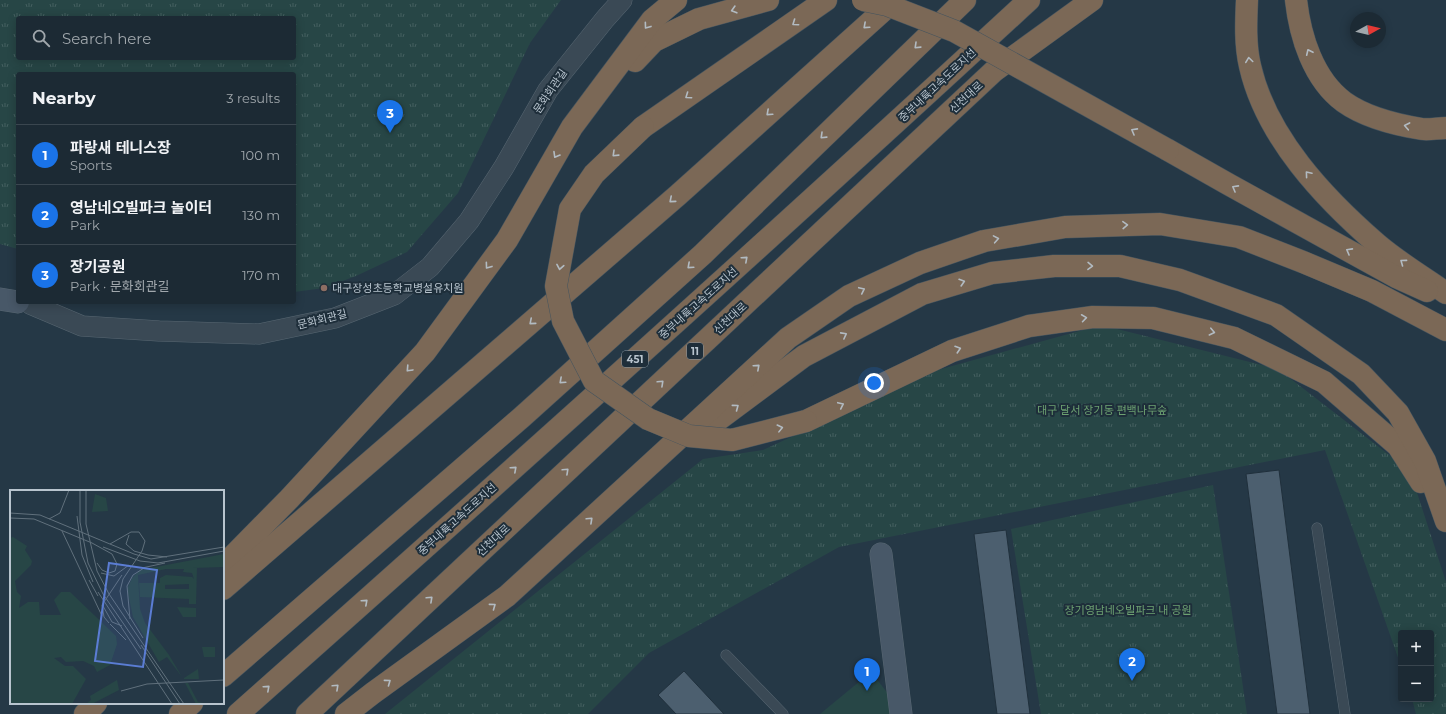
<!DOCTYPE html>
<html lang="en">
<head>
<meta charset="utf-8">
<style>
	body { margin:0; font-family:Montserrat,"Noto Sans KR",sans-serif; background:#293640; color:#f1f3f6 }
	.controls { position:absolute; right:12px; bottom:12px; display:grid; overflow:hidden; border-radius:4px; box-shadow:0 2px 10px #0003 }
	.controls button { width:36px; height:36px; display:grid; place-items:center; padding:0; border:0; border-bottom:1px solid #3a464f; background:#1c2a34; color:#f1f3f6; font:20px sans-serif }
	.compass { position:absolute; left:1350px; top:12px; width:36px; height:36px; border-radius:50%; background:#1c2a34; box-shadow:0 2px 10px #0003; rotate:82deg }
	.you { position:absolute; left:874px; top:383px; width:14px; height:14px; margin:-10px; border:3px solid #fff; border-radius:50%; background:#1a73e8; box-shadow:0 0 0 6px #1a73e833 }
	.badge { display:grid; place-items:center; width:26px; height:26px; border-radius:50%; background:#1a73e8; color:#fff; font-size:13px; font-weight:700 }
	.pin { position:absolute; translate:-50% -33px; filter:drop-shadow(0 1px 2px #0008) }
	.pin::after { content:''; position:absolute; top:21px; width:14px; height:12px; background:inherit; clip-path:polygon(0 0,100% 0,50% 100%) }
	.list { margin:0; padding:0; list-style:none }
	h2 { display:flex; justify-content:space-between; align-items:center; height:52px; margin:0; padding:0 16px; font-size:17px }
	h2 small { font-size:13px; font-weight:400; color:#a0a7ac }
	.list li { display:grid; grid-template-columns:26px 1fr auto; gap:12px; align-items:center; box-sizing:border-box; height:60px; padding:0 16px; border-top:1px solid #3a464f }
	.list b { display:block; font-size:15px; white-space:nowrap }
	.list p { margin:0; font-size:13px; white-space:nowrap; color:#a0a7ac }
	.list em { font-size:13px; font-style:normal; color:#a0a7ac }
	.icon { flex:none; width:22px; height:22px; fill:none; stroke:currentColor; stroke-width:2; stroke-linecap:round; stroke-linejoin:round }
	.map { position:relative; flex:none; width:1446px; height:714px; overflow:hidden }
	.search { position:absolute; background:#1c2a34; box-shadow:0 2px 10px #0003; left:16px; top:16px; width:280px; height:44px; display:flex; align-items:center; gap:10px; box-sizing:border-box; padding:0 14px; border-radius:4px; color:#a0a7ac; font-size:15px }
	.panel { position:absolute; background:#1c2a34; box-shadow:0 2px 10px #0003; left:16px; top:72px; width:280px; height:232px; border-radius:4px }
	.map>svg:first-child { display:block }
	.grass { fill:#274646 }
	.park { fill:url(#park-tufts); fill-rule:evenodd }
	.building { fill:#4c5f6f; stroke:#20303c }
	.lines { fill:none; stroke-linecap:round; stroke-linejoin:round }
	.lane-casing { stroke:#586772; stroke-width:11 }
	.street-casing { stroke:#586772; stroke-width:21 }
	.secondary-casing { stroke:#586772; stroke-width:23 }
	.highway-casing { stroke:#44545f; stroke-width:23 }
	.lane { stroke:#3a4955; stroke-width:10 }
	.street { stroke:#3a4955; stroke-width:20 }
	.secondary { stroke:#485868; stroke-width:22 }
	.highway { stroke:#7b6856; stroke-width:22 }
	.highway-bridge-casing { stroke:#44545f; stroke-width:23; stroke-linecap:butt }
	.highway-bridge { stroke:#7b6856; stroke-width:22 }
	.oneway { stroke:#b2bbc2 }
	.education-dot { fill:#8d6e63; stroke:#1e2e3a; stroke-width:1.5 }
	.labels { text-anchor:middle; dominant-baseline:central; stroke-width:4; stroke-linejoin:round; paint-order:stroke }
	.shield { fill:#1e2e3a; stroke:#8a97a2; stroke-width:1 }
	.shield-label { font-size:10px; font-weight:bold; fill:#b8c4ce }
	.street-label { font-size:11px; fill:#b8c4ce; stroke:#1e2e3a }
	.poi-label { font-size:11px; fill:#b8c4ce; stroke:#1e2e3a; text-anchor:start }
	.park-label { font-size:11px; fill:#6da171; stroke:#1e2e3a }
	.inset-road { fill:none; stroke:#60707c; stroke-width:1 }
	.view { fill:#5b7dd4; fill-opacity:0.15; stroke:#5b7dd4; stroke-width:2 }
	.inset-edge { fill:none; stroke:#b8c4ce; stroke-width:2 }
</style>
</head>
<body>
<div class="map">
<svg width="1446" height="714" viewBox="0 0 1446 714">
	<defs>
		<pattern id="park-tufts" width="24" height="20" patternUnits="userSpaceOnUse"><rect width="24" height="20" fill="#274646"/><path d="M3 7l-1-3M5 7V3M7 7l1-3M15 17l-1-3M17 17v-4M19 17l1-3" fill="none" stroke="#445f60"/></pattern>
	</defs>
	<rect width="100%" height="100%" fill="#253846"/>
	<path class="grass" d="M871,672L901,710L896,714H820Z"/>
	<g class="park">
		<path d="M0,0H561L530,43L458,193L407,252L356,276L324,288L294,292V74H18V249L0,244ZM18,18H294V58H18Z"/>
		<path d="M1101,325L1278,369L1410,471L1446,582V714H1416L1412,699H1431V633H1401V666L1325,450L839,547L649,653L588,714H385L703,459L763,450L934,371Z"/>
		<path d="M1213,485L1247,714H1041L1011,529Z"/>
	</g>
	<g class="building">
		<path d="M1279,470L1310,714H1277L1246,474Z"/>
		<path d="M1006,530L1030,714H997L974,534Z"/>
		<path d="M684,671L724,714H676L658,695Z"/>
	</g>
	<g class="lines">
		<defs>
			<g id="lane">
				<path d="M1317,528L1345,714"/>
				<path d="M726,655L783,714"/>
			</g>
			<path id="street" d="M30,304L82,326L159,331L259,334L335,318L394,295L430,267L469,221L504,167L548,90L605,19L622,0"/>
			<g id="secondary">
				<path d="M0,299L18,302"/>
				<path d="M881,554L901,714"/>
			</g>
			<g id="highway">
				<path d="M1247,0C1246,22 1245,45 1250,66C1266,137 1324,198 1377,244C1398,262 1423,277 1446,293"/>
				<path d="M1296,0C1300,36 1313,79 1344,102C1365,117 1397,125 1422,129C1429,130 1438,128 1446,128"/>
				<path d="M635,61L654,41L699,19L768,0"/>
				<path d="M643,127L826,0"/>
				<path d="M1168,150L1228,184L1396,277L1427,291"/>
				<path d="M806,421L952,351L1029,326L1093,317L1153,318L1234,338L1324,382L1398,446L1421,482"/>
				<path d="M714,423L804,356L922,294L992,273L1054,266H1120L1180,280L1276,315L1361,374L1398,413L1425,461L1446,521"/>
				<path d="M223,566L289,499L425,352L507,240L572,127L652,20L676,0"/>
				<path d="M223,589L678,195L895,0"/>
				<path d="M223,676L522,417L703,254L965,0"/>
				<path d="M85,714L96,703"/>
				<path d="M180,714L192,703"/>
				<path d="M238,714C504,478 768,241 1029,0"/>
				<path d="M307,714L994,71L1092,0"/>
				<path d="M346,714L373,693L507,596L788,338L849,296L920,263L984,241L1065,227L1160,224L1239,237L1303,262L1372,291L1446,330"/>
			</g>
		</defs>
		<use href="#lane" class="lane-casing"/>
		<use href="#street" class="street-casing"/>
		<use href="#secondary" class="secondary-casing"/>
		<use href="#highway" class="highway-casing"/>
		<use href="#lane" class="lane"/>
		<use href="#street" class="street"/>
		<use href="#secondary" class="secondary"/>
		<use href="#highway" class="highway"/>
		<defs>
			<g id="highway-bridge">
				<path d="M863,0L887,5L954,31L1168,150"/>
				<path d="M643,127L594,174L570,209L556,286L563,321L594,381L648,419L689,436L732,440L806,421"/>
			</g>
		</defs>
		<use href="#highway-bridge" class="highway-bridge-casing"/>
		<use href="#highway-bridge" class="highway-bridge"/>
	</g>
	<defs><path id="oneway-chevron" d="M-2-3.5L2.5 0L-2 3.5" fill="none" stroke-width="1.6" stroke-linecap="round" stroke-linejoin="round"/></defs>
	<g class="oneway">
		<use href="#oneway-chevron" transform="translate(734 10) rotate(164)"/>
		<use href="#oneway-chevron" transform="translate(795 23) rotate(145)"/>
		<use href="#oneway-chevron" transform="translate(647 26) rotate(126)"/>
		<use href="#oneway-chevron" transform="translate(866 26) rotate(138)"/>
		<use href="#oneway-chevron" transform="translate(917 46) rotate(136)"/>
		<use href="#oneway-chevron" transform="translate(1309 52) rotate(-115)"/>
		<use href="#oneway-chevron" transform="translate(1249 60) rotate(-98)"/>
		<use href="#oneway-chevron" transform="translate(688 96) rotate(145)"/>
		<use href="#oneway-chevron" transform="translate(769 113) rotate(138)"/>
		<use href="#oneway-chevron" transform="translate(1407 126) rotate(-169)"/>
		<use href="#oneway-chevron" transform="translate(1134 131) rotate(-151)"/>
		<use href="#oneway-chevron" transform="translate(823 136) rotate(136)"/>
		<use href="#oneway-chevron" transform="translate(615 154) rotate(136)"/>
		<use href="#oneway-chevron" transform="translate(556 155) rotate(120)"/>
		<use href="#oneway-chevron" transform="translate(1308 174) rotate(-130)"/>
		<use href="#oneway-chevron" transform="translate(1235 188) rotate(-151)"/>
		<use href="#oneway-chevron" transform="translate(672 200) rotate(139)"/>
		<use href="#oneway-chevron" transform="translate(1125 225) rotate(-2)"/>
		<use href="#oneway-chevron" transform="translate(996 239) rotate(-10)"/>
		<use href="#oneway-chevron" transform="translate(1349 251) rotate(-151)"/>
		<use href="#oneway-chevron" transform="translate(745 259) rotate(-42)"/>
		<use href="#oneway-chevron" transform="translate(1403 262) rotate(-144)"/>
		<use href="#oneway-chevron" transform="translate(488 266) rotate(126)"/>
		<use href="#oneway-chevron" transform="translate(690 266) rotate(138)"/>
		<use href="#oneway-chevron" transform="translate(1090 266) rotate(1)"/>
		<use href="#oneway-chevron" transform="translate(560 267) rotate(100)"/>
		<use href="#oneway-chevron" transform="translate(962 282) rotate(-17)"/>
		<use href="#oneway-chevron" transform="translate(862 290) rotate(-25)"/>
		<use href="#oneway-chevron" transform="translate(1084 318) rotate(-8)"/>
		<use href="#oneway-chevron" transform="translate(532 322) rotate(139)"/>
		<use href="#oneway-chevron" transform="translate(1212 332) rotate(13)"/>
		<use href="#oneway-chevron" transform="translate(844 335) rotate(-28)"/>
		<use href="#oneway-chevron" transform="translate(958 349) rotate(-18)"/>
		<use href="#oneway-chevron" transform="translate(757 367) rotate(-42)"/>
		<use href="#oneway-chevron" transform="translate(409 369) rotate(133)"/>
		<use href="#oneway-chevron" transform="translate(562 381) rotate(138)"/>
		<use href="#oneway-chevron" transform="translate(661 383) rotate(-43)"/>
		<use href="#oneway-chevron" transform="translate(841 405) rotate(-25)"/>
		<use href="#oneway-chevron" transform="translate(736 407) rotate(-37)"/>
		<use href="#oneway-chevron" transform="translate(780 428) rotate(-14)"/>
		<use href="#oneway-chevron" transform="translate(514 469) rotate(-42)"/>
		<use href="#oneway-chevron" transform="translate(566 471) rotate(-43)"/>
		<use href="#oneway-chevron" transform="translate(590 520) rotate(-43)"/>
		<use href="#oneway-chevron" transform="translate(430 599) rotate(-43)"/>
		<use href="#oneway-chevron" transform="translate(365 602) rotate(-42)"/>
		<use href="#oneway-chevron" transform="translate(493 606) rotate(-36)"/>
		<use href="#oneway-chevron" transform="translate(388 682) rotate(-36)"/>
		<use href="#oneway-chevron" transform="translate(336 687) rotate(-43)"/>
		<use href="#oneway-chevron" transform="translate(267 688) rotate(-42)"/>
	</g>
	<circle class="education-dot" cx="324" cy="288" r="4"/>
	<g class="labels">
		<g class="shield">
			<rect x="687" y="343" width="16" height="16" rx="3"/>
			<rect x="622" y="351" width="26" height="16" rx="3"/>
		</g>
		<g class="shield-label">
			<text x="695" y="351">11</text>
			<text x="635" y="359">451</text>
		</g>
		<g class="street-label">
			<text transform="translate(937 85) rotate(-43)">중부내륙고속도로지선</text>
			<text transform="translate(550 91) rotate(-56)">문화회관길</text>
			<text transform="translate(966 97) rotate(-43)">신천대로</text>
			<text transform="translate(698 303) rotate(-42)">중부내륙고속도로지선</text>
			<text transform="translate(730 318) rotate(-43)">신천대로</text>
			<text transform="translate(322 319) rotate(-14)">문화회관길</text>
			<text transform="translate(457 519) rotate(-42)">중부내륙고속도로지선</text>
			<text transform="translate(493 540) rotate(-43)">신천대로</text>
		</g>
		<g class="poi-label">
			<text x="332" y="288">대구장성초등학교병설유치원</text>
		</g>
		<g class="park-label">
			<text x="1102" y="410">대구 달서 장기동 편백나무숲</text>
			<text x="1128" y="610">장기영남네오빌파크 내 공원</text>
		</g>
	</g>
	<g transform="translate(10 490)">
		<rect width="214" height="214" fill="#253846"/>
		<path d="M85,4L96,8L98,21L82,22Z" fill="#274646"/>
		<path d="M3,47L17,56L15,60L22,71L21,75L5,91L7,102L11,106L9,118L18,112H29L30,125H51L44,110L51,102H60L106,146L107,154L100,175L87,182L84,176L73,171L56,172L51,167L44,168L55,176H63L76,189L62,214H0V48ZM214,64V77L183,78H187L186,114H179V109L130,107L129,93H150V88L156,85L182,87L184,89L182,83L173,82L174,79H156L128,85L130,119L135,133L159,165L172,187L157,167L149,172L123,127L117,99L122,88L130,80ZM179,94V99H155V95ZM167,117L186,118V127H173ZM192,157H205V167H194ZM188,179L189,189H174V188ZM107,190L109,200L82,214H76L81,210L80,206ZM175,193H178L188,212L200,214H186Z" fill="#274646" fill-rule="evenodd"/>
		<path class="inset-road" d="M70,0V32L78,73L93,104L131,159M76,0V34L87,81L99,104L174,214M0,23L30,25L124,64L141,69L214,57M67,26L72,65L83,92M0,28L24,29L82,53M39,29L50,23L59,0M52,41L92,126M119,45L116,54L124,61L138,65L157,67M82,53L102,64L107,74L105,81L99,83L92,80L87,73M100,54L121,42H129L135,51L132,61L113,89L110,101L113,116L133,148M93,57L130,71L148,73L214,61M132,78L155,73M91,83L104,86L119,75M79,90L88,106M88,102L162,214M93,116L102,132L112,136M120,129L117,96L123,85L134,78M99,133L94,127L92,115L112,85M100,134L116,150M131,155L170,214M111,201L137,194L214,190"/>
		<path class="view" d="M99,73L147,80L133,177L85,171Z"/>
		<rect width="214" height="214" class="inset-edge"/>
	</g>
</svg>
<div class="controls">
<button>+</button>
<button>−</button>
</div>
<svg class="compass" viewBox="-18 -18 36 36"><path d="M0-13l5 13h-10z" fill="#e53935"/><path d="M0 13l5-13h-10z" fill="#a0a7ac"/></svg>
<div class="you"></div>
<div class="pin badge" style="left:867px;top:691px">1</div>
<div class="pin badge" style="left:1132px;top:681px">2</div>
<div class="pin badge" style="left:390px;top:133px">3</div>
<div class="search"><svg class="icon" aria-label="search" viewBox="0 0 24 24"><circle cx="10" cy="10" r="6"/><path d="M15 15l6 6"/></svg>Search here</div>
<section class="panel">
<h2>Nearby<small>3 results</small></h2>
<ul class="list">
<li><span class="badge">1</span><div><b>파랑새 테니스장</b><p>Sports</p></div><em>100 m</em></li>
<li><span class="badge">2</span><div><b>영남네오빌파크 놀이터</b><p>Park</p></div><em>130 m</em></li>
<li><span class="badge">3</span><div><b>장기공원</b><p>Park · 문화회관길</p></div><em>170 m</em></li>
</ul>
</section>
</div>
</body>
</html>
